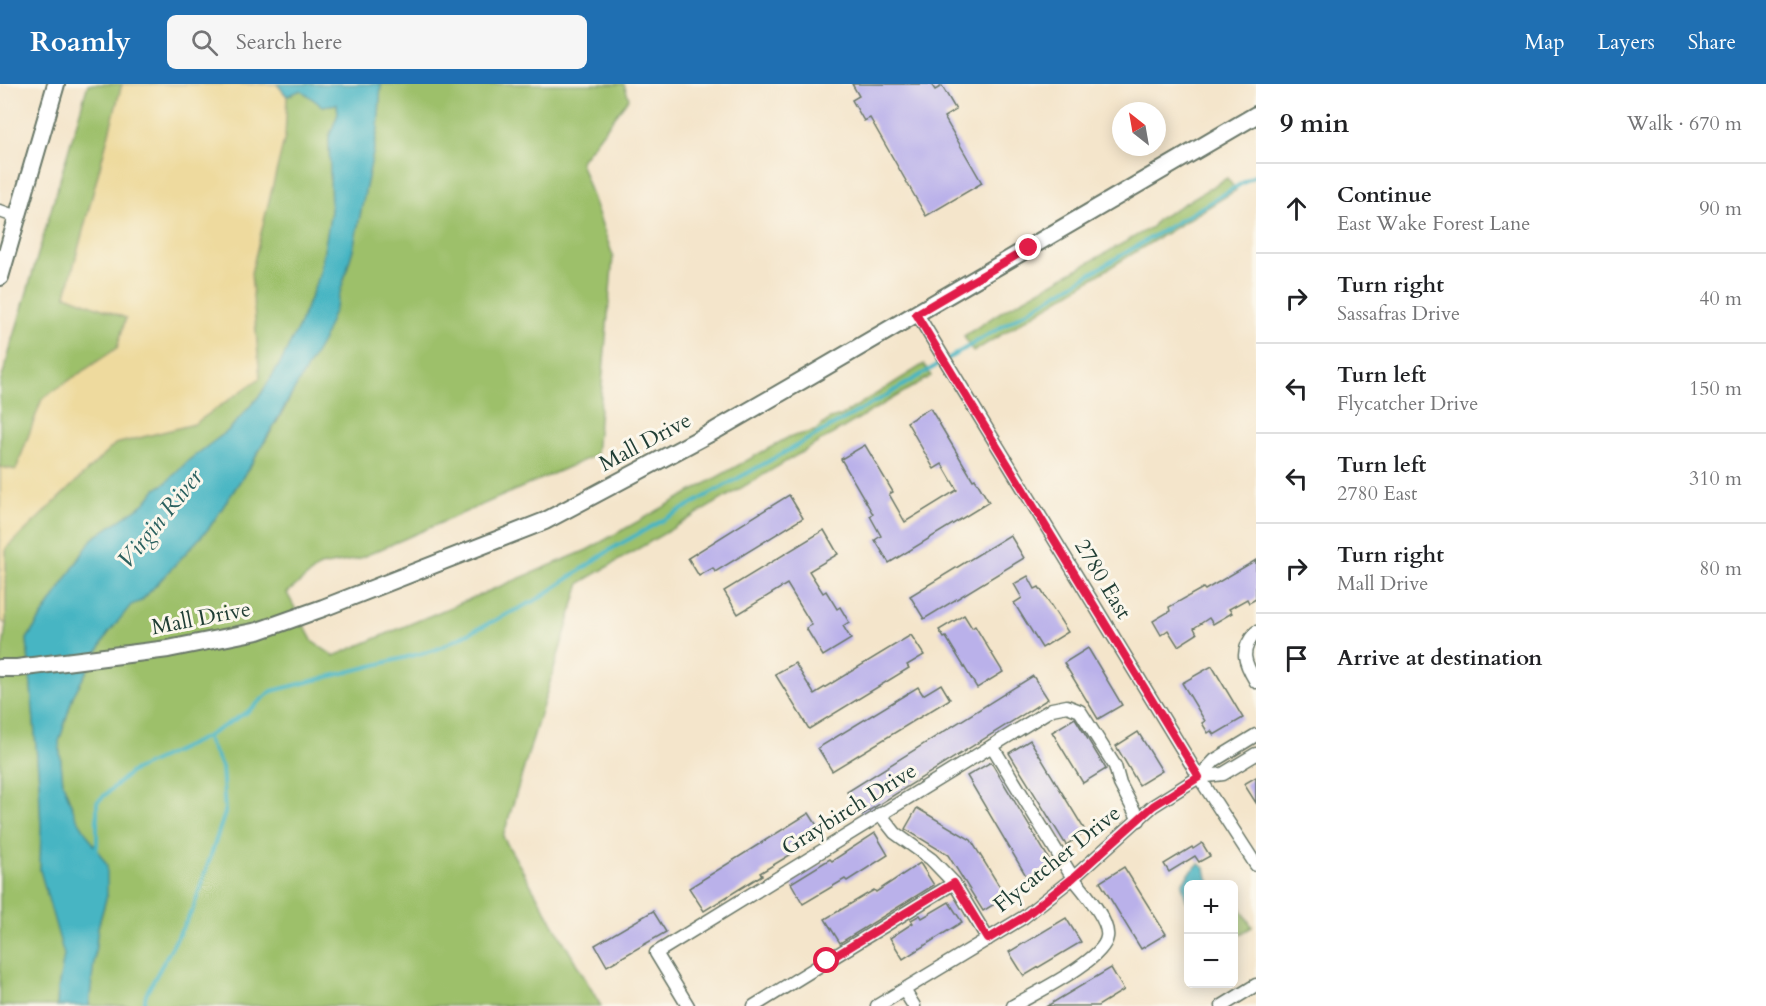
<!DOCTYPE html>
<html lang="en">
<head>
<meta charset="utf-8">
<style>
	body { margin:0; font-family:Cardo,serif; background:#f6f6f6; color:#202124 }
	.controls { position:absolute; right:18px; bottom:18px; display:grid; overflow:hidden; border-radius:9px; box-shadow:0 3px 15px #0003 }
	.controls button { width:54px; height:54px; display:grid; place-items:center; padding:0; border:0; border-bottom:2px solid #e0e0e0; background:#fff; color:#202124; font:30px sans-serif }
	.compass { position:absolute; left:1112px; top:18px; width:54px; height:54px; border-radius:50%; background:#fff; box-shadow:0 3px 15px #0003; rotate:329deg }
	.stop { position:absolute; width:18px; height:18px; margin:-14px; border:4px solid #e11d48; border-radius:50%; background:#fff }
	.stop.end { background:#e11d48; border-color:#fff; box-shadow:0 2px 6px #0008 }
	.list { margin:0; padding:0; list-style:none }
	h2 { display:flex; justify-content:space-between; align-items:center; height:78px; margin:0; padding:0 24px; font-size:26px }
	h2 small { font-size:20px; font-weight:400; color:#757577 }
	.list li { display:grid; grid-template-columns:39px 1fr auto; gap:18px; align-items:center; box-sizing:border-box; height:90px; padding:0 24px; border-top:2px solid #e0e0e0 }
	.list b { display:block; font-size:22px; white-space:nowrap }
	.list p { margin:0; font-size:20px; white-space:nowrap; color:#757577 }
	.list em { font-size:20px; font-style:normal; color:#757577 }
	.icon { flex:none; width:33px; height:33px; fill:none; stroke:currentColor; stroke-width:2; stroke-linecap:round; stroke-linejoin:round }
	.map { position:relative; flex:none; width:1256px; height:922px; overflow:hidden }
	header { display:flex; align-items:center; gap:36px; box-sizing:border-box; height:84px; padding:0 30px; background:#1f6fb2; color:#fff }
	header strong { font-size:28px }
	nav { display:flex; gap:33px; margin-inline-start:auto; font-size:21px }
	.search { width:420px; height:54px; background:#f6f6f6; display:flex; align-items:center; gap:15px; box-sizing:border-box; padding:0 21px; border-radius:9px; color:#757577; font-size:22px }
	main { display:flex }
	aside { flex:1; background:#fff }
	.map>svg:first-child { display:block }
	.green { fill:#9dc06a; stroke:#5e7e4f; stroke-width:1.5 }
	.sand { fill:#eeda9e; stroke:#868c69; stroke-width:1.5 }
	.water { fill:#47b5c3; stroke:#33797c; stroke-width:1.5 }
	.lines { fill:none; stroke-linecap:round; stroke-linejoin:round }
	.stream { stroke:#47b5c3; stroke-width:4 }
	.building { fill:#bab1ea }
	.street-casing { stroke:#6a7869; stroke-width:15 }
	.secondary-casing { stroke:#6a7869; stroke-width:20 }
	.street { stroke:#fff; stroke-width:12 }
	.secondary { stroke:#fff; stroke-width:16 }
	.route { stroke:#e11d48; stroke-width:8 }
	.labels { text-anchor:middle; dominant-baseline:central; stroke-width:6; stroke-linejoin:round; paint-order:stroke }
	.street-label { font-size:22px; fill:#1f3d34; stroke:#fbf7ec }
	.water-label { font-size:24px; font-style:italic; fill:#2b615f; stroke:#fbf7ec }
</style>
</head>
<body>
<header>
<strong>Roamly</strong>
<div class="search"><svg class="icon" aria-label="search" viewBox="0 0 24 24"><circle cx="10" cy="10" r="6"/><path d="M15 15l6 6"/></svg>Search here</div>
<nav><a>Map</a><a>Layers</a><a>Share</a></nav>
</header>
<main>
<div class="map">
<svg width="1256" height="922" viewBox="0 0 1256 922">
	<rect width="100%" height="100%" fill="#fbf7ec"/>
	<filter id="ink" filterUnits="userSpaceOnUse"><feTurbulence type="fractalNoise" baseFrequency=".0167" numOctaves="2"/><feDisplacementMap in="SourceGraphic" scale="12" xChannelSelector="R" yChannelSelector="G"/><feConvolveMatrix kernelMatrix="1 2 1 2 8 2 1 2 1" color-interpolation-filters="sRGB"/></filter>
	<filter id="wash" filterUnits="userSpaceOnUse"><feTurbulence type="fractalNoise" baseFrequency=".008" numOctaves="4" result="noise"/><feDisplacementMap in="SourceGraphic" scale="24" xChannelSelector="R" yChannelSelector="G"/><feGaussianBlur stdDeviation="1.35" result="paint"/><feColorMatrix in="noise" values="0 0 0 0 0 0 0 0 0 0 0 0 0 0 0 0 0 1.4 0 .05"/><feComposite in="paint" operator="in"/></filter>
	<g filter="url(#wash)">
		<rect width="100%" height="100%" fill="#f4e5cb"/>
		<g class="green">
			<path d="M88,0H122L66,211L126,234L117,264L42,315L16,386L0,383V300Z"/>
			<path d="M381,0H624L629,14L580,78L613,172L596,371L358,475L320,482L287,509L313,558L334,572L587,466L789,353L815,347L830,335L841,332L924,280L931,292L580,499L503,753L601,922H89L98,843L107,811L89,756L76,733L63,699L59,658L73,612L107,551L131,520L141,517L209,444L252,379L283,328L336,222L353,165L378,45Z"/>
			<path d="M301,6L322,22L337,20L338,30L329,53L331,127L320,190L299,242L281,278L261,310L229,346L189,376L166,399L156,405L145,419L92,455L27,555L39,697L41,744L40,786L65,871L58,905L57,922H0V587L6,540V465L115,360L194,340L260,294L251,189L285,52L287,12Z"/>
			<path d="M1227,94L1236,106L973,268L964,252L1004,226L1152,143L1158,135Z"/>
			<path d="M1236,816L1252,843L1234,854V818Z"/>
		</g>
		<path class="sand" d="M122,0H277L287,12L285,52L251,189L260,294L194,340L115,360L6,465V540L0,536V383L16,386L42,315L117,264L126,234L66,211Z"/>
		<g class="water">
			<path d="M277,0H381L378,45L353,165L336,222L322,258L252,379L209,444L141,517L131,521L107,551L73,612L59,658L63,699L76,733L107,781V811L98,843L89,922H57L58,905L64,871L40,786L41,744L39,697L27,555L92,455L145,419L156,405L166,399L189,376L229,346L261,310L281,278L299,242L320,190L331,127L329,53L338,30L337,20L322,22L301,6L287,12Z"/>
			<path d="M1199,780L1205,784L1207,794L1211,800H1188V818L1186,816L1182,800C1185,795 1194,783 1199,780Z"/>
		</g>
		<g class="lines">
			<g class="stream">
				<path d="M95,771L97,762V718L131,688L206,653L247,628L272,607L435,566L538,515L613,464L882,314L1256,91"/>
				<path d="M144,922L146,910L193,825L225,729L222,683L206,653"/>
			</g>
		</g>
		<g id="blocks">
			<g class="building">
				<path d="M852,0H931L935,6L942,2L956,26L944,33L982,99L926,132L870,34L864,37L852,16L859,12Z"/>
				<path d="M930,324L973,396L975,395L989,418L889,479L875,456L881,452L870,432L873,430L841,375L865,361L893,408L889,410L905,438L957,406L942,380L934,385L907,338Z"/>
				<path d="M789,411L803,434L715,488L713,484L699,492L688,474Z"/>
				<path d="M824,446L838,470L809,487L823,509L826,507L837,525L840,523L849,538L843,542L851,555L823,572L806,544L812,541L787,500L738,530L724,507Z"/>
				<path d="M1010,451L1024,474L924,535L910,512Z"/>
				<path d="M1256,476V515L1249,519L1247,515L1229,525L1232,529L1213,540L1209,534L1194,544L1197,550L1178,562L1168,546L1161,551L1153,537L1170,527L1169,523L1203,504L1205,506Z"/>
				<path d="M1028,492L1035,505L1039,503L1068,548L1042,564L1014,519L1022,514L1014,500Z"/>
				<path d="M964,531L972,544L975,542L1003,588L977,604L946,553L944,554L939,546Z"/>
				<path d="M911,551L924,571L907,581L909,584L809,645L775,590L795,579L814,610Z"/>
				<path d="M1088,564L1122,621L1098,635L1064,579Z"/>
				<path d="M1212,582L1243,634L1214,651L1211,647L1208,649L1202,639L1205,637L1182,599Z"/>
				<path d="M1033,592L1048,615L862,731L847,708Z"/>
				<path d="M941,600L950,615L832,687L818,664L918,603L923,611Z"/>
				<path d="M1075,634L1106,685L1083,699L1052,648Z"/>
				<path d="M1138,648L1162,687L1139,701L1116,662Z"/>
				<path d="M1030,656L1086,748L1066,761L1009,669Z"/>
				<path d="M991,678L1052,780L1028,795L967,692Z"/>
				<path d="M1256,693V719L1244,700Z"/>
				<path d="M917,724L971,756L1006,813L983,827L948,771L905,745Z"/>
				<path d="M809,729L823,751L760,789L762,791L704,827L689,804Z"/>
				<path d="M875,749L888,771L847,797L845,795L803,820L791,799L830,775L832,777Z"/>
				<path d="M1202,759L1210,772L1199,778L1195,772L1169,788L1164,780L1192,763L1193,765Z"/>
				<path d="M920,779L934,801L840,859L825,835L874,806L876,808Z"/>
				<path d="M1124,783L1166,850L1141,865L1100,798Z"/>
				<path d="M949,818L962,838L903,875L890,854L913,839L911,836L920,831L922,834Z"/>
				<path d="M653,827L666,848L607,882L595,861Z"/>
				<path d="M1066,834L1081,858L1024,892L1009,868Z"/>
				<path d="M1111,884L1124,906L1098,922H1047Z"/>
			</g>
		</g>
	</g>
	<g filter="url(#ink)">
		<use href="#blocks" fill-opacity="0" stroke="#6a7869" stroke-width="1.5"/>
		<g class="lines">
			<defs>
				<g id="street">
					<path d="M0,127L17,133"/>
					<path d="M917,230L1199,693L1256,781"/>
					<path d="M1256,548C1239,567 1244,578 1256,598"/>
					<path d="M992,662L1073,794C1083,806 1110,837 1107,853C1104,876 1035,909 1013,922"/>
					<path d="M1199,693L1223,690L1256,670"/>
					<path d="M880,730L895,749L931,775L954,799L988,855"/>
					<path d="M904,906L914,922"/>
					<path d="M688,922L656,869L1052,625L1067,622L1080,627L1115,682L1120,700L1139,736"/>
					<path d="M754,922L954,799"/>
					<path d="M877,922L1024,833L1073,794L1153,722L1199,693L1215,676L1256,651"/>
					<path d="M1222,922L1256,901"/>
				</g>
				<g id="secondary">
					<path d="M0,193L56,0"/>
					<path d="M0,584H17L168,565L258,547L323,524L545,437L716,346L813,290L1256,31"/>
				</g>
			</defs>
			<use href="#street" class="street-casing"/>
			<use href="#secondary" class="secondary-casing"/>
			<use href="#street" class="street"/>
			<use href="#secondary" class="secondary"/>
		</g>
	</g>
	<g class="lines" filter="url(#ink)">
		<path class="route" d="M827,877L954,799L988,855L1024,833L1073,794L1153,722L1199,693L916,230L1029,164"/>
	</g>
	<g class="labels">
		<g class="street-label">
			<text transform="translate(645 358) rotate(-28)">Mall Drive</text>
			<text transform="translate(1103 495) rotate(59)">2780 East</text>
			<text transform="translate(201 534) rotate(-11)">Mall Drive</text>
			<text transform="translate(849 725) rotate(-32)">Graybirch Drive</text>
			<text transform="translate(1057 775) rotate(-39)">Flycatcher Drive</text>
		</g>
		<g class="water-label">
			<text transform="translate(160 435) rotate(-51)">Virgin River</text>
		</g>
	</g>
</svg>
<div class="controls">
<button>+</button>
<button>−</button>
</div>
<svg class="compass" viewBox="-18 -18 36 36"><path d="M0-13l5 13h-10z" fill="#e53935"/><path d="M0 13l5-13h-10z" fill="#757577"/></svg>
<div class="stop" style="left:827px;top:877px"></div>
<div class="stop end" style="left:1029px;top:164px"></div>
</div>
<aside>
<h2>9 min<small>Walk · 670 m</small></h2>
<ul class="list">
<li><svg class="icon" aria-label="ahead" viewBox="0 0 24 24"><path d="M12 20V5M6 11l6-6 6 6"/></svg><div><b>Continue</b><p>East Wake Forest Lane</p></div><em>90 m</em></li>
<li><svg class="icon" aria-label="right" viewBox="0 0 24 24"><path d="M7 20v-9h11M14 6l5 5-5 5"/></svg><div><b>Turn right</b><p>Sassafras Drive</p></div><em>40 m</em></li>
<li><svg class="icon" aria-label="left" viewBox="0 0 24 24"><path d="M17 20v-9H6M10 6l-5 5 5 5"/></svg><div><b>Turn left</b><p>Flycatcher Drive</p></div><em>150 m</em></li>
<li><svg class="icon" aria-label="left" viewBox="0 0 24 24"><path d="M17 20v-9H6M10 6l-5 5 5 5"/></svg><div><b>Turn left</b><p>2780 East</p></div><em>310 m</em></li>
<li><svg class="icon" aria-label="right" viewBox="0 0 24 24"><path d="M7 20v-9h11M14 6l5 5-5 5"/></svg><div><b>Turn right</b><p>Mall Drive</p></div><em>80 m</em></li>
<li><svg class="icon" aria-label="arrive" viewBox="0 0 24 24"><path d="M6 21V4h12l-3 4 3 4H6"/></svg><div><b>Arrive at destination</b></div></li>
</ul>
</aside>
</main>
</body>
</html>
